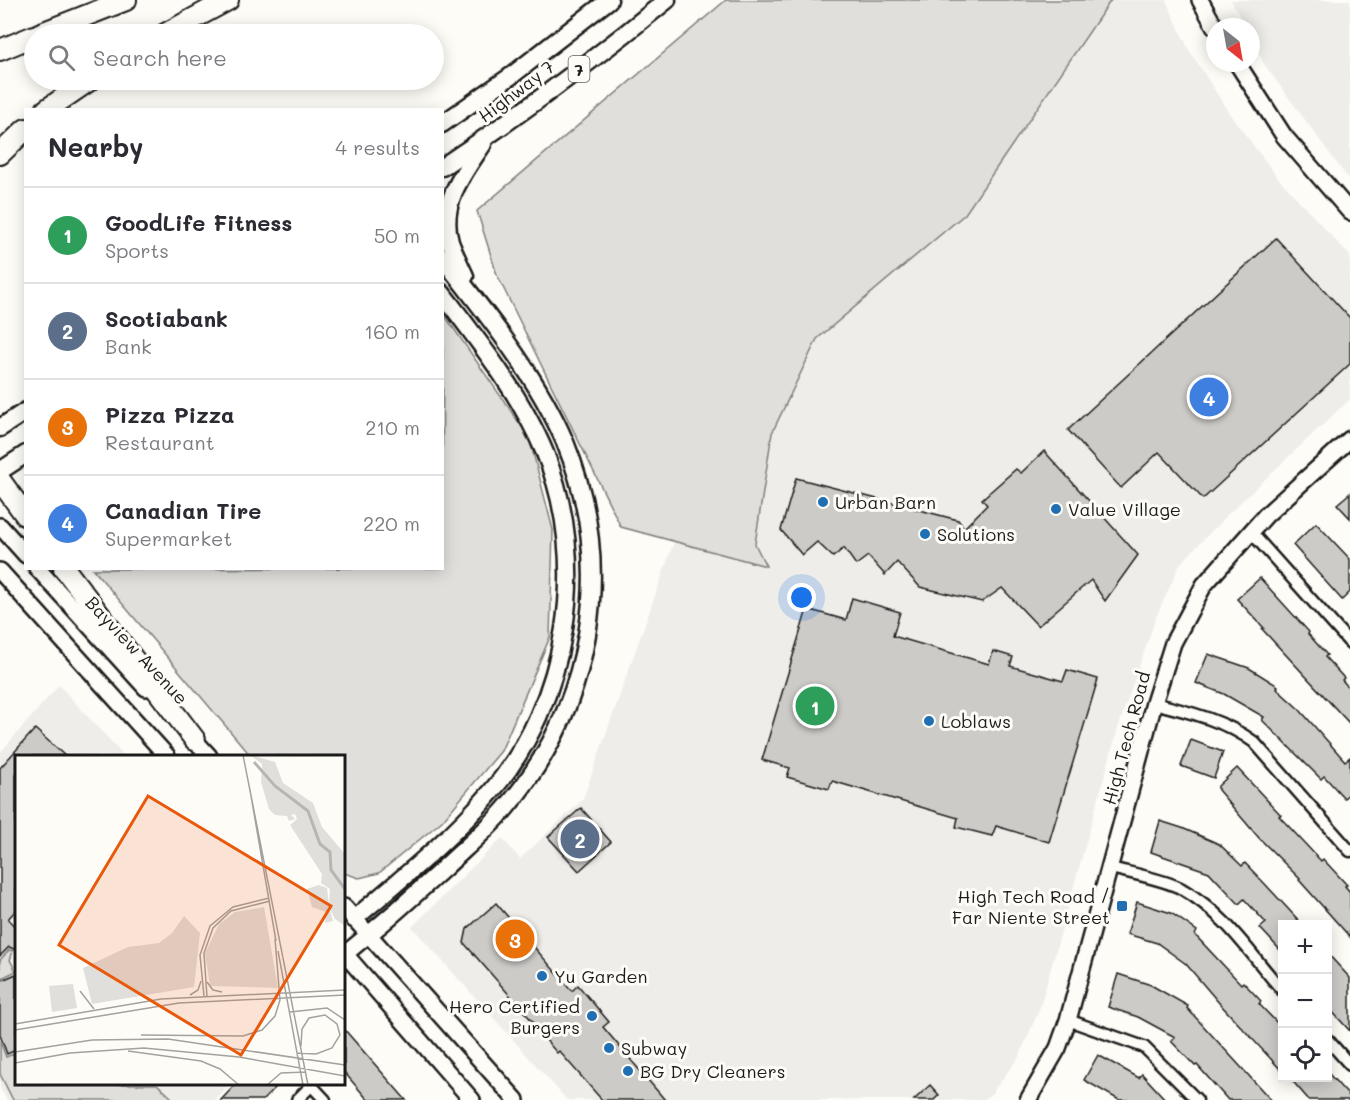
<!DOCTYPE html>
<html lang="en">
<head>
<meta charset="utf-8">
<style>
	body { margin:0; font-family:Mali,sans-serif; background:#f7f7f7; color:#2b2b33 }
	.controls { position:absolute; right:18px; bottom:18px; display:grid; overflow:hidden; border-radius:0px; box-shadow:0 3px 15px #0003 }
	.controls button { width:54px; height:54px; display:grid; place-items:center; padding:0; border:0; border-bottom:2px solid #e1e1e2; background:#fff; color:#2b2b33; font:30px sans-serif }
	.compass { position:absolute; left:1206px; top:18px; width:54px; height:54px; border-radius:50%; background:#fff; box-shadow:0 3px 15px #0003; rotate:149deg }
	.you { position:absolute; left:802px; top:598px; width:21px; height:21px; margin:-15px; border:4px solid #fff; border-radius:50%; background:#1a73e8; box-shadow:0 0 0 9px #1a73e833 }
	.badge { display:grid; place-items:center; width:39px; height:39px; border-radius:50%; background:#1f6fb2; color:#fff; font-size:20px; font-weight:700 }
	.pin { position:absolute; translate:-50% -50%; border:3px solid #fff; box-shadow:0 2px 6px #0006 }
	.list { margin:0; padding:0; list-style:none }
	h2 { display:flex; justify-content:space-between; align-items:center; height:78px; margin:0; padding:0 24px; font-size:26px }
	h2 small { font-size:20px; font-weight:400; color:#7c7c81 }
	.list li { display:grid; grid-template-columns:39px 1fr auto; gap:18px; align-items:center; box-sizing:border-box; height:96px; padding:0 24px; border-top:2px solid #e1e1e2 }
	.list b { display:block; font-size:22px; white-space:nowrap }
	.list p { margin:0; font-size:20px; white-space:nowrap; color:#7c7c81 }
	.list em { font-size:20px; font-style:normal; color:#7c7c81 }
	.icon { flex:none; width:33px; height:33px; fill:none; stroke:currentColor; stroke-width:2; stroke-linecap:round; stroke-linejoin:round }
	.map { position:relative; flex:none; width:1350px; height:1100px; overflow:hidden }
	.search { position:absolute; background:#fff; box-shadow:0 3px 15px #0003; left:24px; top:24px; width:420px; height:66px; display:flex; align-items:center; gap:15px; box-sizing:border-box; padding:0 21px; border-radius:33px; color:#7c7c81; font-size:22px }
	.panel { position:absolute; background:#fff; box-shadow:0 3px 15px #0003; left:24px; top:108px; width:420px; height:462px; border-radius:0px }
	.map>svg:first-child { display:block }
	.built { fill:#eeede9 }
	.green { fill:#e0dfdb; stroke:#7e7e7c; stroke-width:1.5 }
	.building { fill:#cccbc8; stroke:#1c1c1c; stroke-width:1.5 }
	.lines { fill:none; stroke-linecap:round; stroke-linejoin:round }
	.street-casing { stroke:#1c1c1c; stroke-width:15 }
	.secondary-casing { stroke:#1c1c1c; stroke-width:20 }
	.primary-casing { stroke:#1c1c1c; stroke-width:21 }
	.highway-casing { stroke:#1c1c1c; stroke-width:24 }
	.street { stroke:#fdfcf7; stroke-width:10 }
	.secondary { stroke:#fdfcf7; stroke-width:15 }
	.primary { stroke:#fdfcf7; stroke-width:16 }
	.highway { stroke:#fdfcf7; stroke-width:20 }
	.poi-dot { fill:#1f6fb2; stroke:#fdfcf7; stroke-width:2 }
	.labels { text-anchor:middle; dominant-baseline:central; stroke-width:6; stroke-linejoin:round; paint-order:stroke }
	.shield { fill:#fdfcf7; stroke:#605f5e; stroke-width:1.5 }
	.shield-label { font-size:16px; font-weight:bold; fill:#1c1c1c }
	.street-label { font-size:18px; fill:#1c1c1c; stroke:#fdfcf7 }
	.poi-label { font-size:18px; fill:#1c1c1c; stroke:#fdfcf7; text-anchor:start }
	.inset-river { fill:none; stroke:#b7b6b2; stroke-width:3 }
	.inset-road { fill:none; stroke:#a3a29f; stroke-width:1.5 }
	.view { fill:#e8590c; fill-opacity:0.15; stroke:#e8590c; stroke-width:3 }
	.inset-edge { fill:none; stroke:#1c1c1c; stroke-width:3 }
</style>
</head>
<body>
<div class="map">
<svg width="1350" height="1100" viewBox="0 0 1350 1100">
	<rect width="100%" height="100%" fill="#fdfcf7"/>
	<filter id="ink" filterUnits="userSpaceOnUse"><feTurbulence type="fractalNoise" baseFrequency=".0167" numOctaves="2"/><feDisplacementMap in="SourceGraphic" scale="12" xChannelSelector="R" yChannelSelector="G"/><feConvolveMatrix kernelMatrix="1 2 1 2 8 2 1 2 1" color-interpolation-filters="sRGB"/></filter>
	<g filter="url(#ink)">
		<g class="built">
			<path d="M1111,0H1166L1188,48L1229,113L1278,178L1350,256V399L1228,514L1180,564L1156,617L1118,728L1040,1007L1019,1057L991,1094L983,1100H567L412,927L502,838L520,859L583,799L674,542L766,566L755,544L772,433L817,339L965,214Z"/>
			<path d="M1231,0H1350V181L1264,64L1251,38V27H1245Z"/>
			<path d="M59,685L124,756H16V1084H230L215,1100H7L0,1088V753Z"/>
		</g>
		<g class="green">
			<path d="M726,0H1111L965,214L817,339L772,433L755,544L766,566L621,527L497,275L477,211Z"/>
			<path d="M443,313L529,437L553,530L550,637L501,751L442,821L379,873L359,878L344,873V756H251L93,569L442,568Z"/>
			<path d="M9,950L13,951L10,960L16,971L0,979V960Z"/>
			<path d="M0,1041L6,1057L16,1053V1084H157L174,1100H13L0,1074Z"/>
		</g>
		<g class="building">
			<path d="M1276,238L1350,318V364L1203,499L1159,452L1121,488L1068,430Z"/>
			<path d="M1044,451L1138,555L1105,601L1091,580L1038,626L1002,588L982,602L920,587L897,562L885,575L868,556L856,565L844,548L833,557L817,542L802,555L781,530L796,478L958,520L964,528L987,505L982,499L1016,469L1021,473Z"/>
			<path d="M1350,493V518L1337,504Z"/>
			<path d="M1316,523L1350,559V592L1342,600L1293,545Z"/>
			<path d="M1260,578L1309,632L1308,634L1327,655L1325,657L1344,678L1342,680L1350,689V724L1262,629L1264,628L1237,599Z"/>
			<path d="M852,598L900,612L893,636L989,664L993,651L1013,657L1010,666L1063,681L1067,670L1098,679L1049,842L996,826L992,836L956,827L958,818L832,781L829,789L787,777L790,768L762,760L807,609L846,620Z"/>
			<path d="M1208,654L1249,668L1278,686L1277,689L1300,710L1345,761L1350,757V793L1344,798L1324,776L1321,779L1262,720L1264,717L1224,694L1196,683Z"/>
			<path d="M35,729L65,756H16V910L8,919L16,928V950L9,947L0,956V768Z"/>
			<path d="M1191,740L1223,752L1214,778L1181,766Z"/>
			<path d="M1237,768L1281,815L1279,816L1321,861L1323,859L1347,885L1345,886L1350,892V937L1299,880L1300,879L1259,838L1218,790V786Z"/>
			<path d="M581,808L611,842L579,871L548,837Z"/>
			<path d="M1160,821L1182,828L1219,844L1242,866L1245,863L1266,885L1302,924H1282V952L1260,928L1266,923L1244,899L1239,904L1209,872L1151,852Z"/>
			<path d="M1137,902L1171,913L1197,931L1195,935L1241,984L1243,982L1261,1001L1259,1004L1282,1028V1071L1220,1004L1186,964L1157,943L1127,934Z"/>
			<path d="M496,903L572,991L578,985L609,1022L603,1027L665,1100H602L559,1051L557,1053L539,1032L541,1031L464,943L467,929Z"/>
			<path d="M1328,954L1350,978V1031L1328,1007Z"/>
			<path d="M16,974V1050L7,1054L0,1035V981Z"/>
			<path d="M1118,974L1151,985L1188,1006L1187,1008L1271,1100H1228L1197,1065L1195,1066L1171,1041L1175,1037L1138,1017L1108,1007Z"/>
			<path d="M344,1029L406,1100H368L344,1072Z"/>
			<path d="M1098,1055L1139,1078L1142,1074L1166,1100H1119L1084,1080Z"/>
			<path d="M1328,1073L1350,1097V1100H1309L1289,1077H1328Z"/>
			<path d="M237,1083H280L263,1100H221Z"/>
			<path d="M930,1085L939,1095L934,1100H914Z"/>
		</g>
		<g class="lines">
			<defs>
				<g id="street">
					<path d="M1251,532L1350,643"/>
					<path d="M1154,703C1189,712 1224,720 1254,742L1350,851"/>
					<path d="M1111,868C1129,873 1167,880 1182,889C1226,914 1250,954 1282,990"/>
					<path d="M1068,1020L1144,1047L1197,1100"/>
					<path d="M1328,1040L1350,1065"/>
					<path d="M310,1084L325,1100"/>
					<path d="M297,1100L312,1085"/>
				</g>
				<g id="secondary">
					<path d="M1200,0L1215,27"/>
					<path d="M1237,63L1284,136L1350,212"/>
					<path d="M0,526L26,555"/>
					<path d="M37,568L146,688"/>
					<path d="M0,571L167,756"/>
					<path d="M187,732L209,756"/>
					<path d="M344,907L516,1100"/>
					<path d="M344,953L472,1100"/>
					<path d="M345,954L368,935"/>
					<path d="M1028,1100L1058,1048L1068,1020L1154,703L1173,643L1204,585L1266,515L1350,439"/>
				</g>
				<g id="primary">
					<path d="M442,124L511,76L609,0"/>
					<path d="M442,167C520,115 595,59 667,0"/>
					<path d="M465,276C460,265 454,253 450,242C439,203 463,174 483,144"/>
					<path d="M0,428L26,411"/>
					<path d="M0,471L26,454"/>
					<path d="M354,919C401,879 451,839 491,792C568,702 590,563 545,453C521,395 480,343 442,293"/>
					<path d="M368,935C394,914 419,891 443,869C464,849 487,830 505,809C593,706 616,567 565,442C536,374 487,315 442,257"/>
				</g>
				<g id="highway">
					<path d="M39,34L126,0"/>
					<path d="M165,34L228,0"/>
					<path d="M0,50L34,36"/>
					<path d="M46,110L90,80"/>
					<path d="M0,154L26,129"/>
					<path d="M0,480L26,516"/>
					<path d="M64,568L195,740"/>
				</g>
			</defs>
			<use href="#street" class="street-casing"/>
			<use href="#secondary" class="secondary-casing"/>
			<use href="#primary" class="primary-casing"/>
			<use href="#highway" class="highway-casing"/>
			<use href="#street" class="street"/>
			<use href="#secondary" class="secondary"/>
			<use href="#primary" class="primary"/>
			<use href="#highway" class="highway"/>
		</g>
	</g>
	<g class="poi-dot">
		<circle cx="823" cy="502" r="6"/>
		<circle cx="1056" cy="509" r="6"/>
		<circle cx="925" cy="534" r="6"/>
		<circle cx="929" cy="721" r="6"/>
		<rect x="1116" y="900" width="12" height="12" rx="3"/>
		<circle cx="542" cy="976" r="6"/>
		<circle cx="592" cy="1016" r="6"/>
		<circle cx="609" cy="1048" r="6"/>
		<circle cx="628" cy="1071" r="6"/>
	</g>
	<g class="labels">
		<rect class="shield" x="568.5" y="56" width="21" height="26" rx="4.5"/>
		<g class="shield-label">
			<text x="579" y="69">7</text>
		</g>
		<g class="street-label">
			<text transform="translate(516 91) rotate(-37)">Highway 7</text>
			<text transform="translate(137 650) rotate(47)">Bayview Avenue</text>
			<text transform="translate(1126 738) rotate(-75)">High Tech Road</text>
		</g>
		<g class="poi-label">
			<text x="835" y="502">Urban Barn</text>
			<text x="1068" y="509">Value Village</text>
			<text x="937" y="534">Solutions</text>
			<text x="941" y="721">Loblaws</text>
			<text x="1110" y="896" text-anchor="end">High Tech Road /<tspan x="1110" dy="21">Far Niente Street</tspan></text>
			<text x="554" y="976">Yu Garden</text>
			<text x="580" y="1006" text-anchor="end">Hero Certified<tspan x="580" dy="21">Burgers</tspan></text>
			<text x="621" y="1048">Subway</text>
			<text x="640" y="1071">BG Dry Cleaners</text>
		</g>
	</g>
	<g transform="translate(15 755)">
		<rect width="330" height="330" fill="#fdfcf7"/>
		<path d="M235,0L260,7L268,28L298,48L307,72L330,99V171L320,164L314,152L318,166L302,170L310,168L311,157L297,152L292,134L304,130L312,133L314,150L315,134L306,128L307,119L275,70L282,64L280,59L276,60L280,64L274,66L272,61L260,60L254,54L246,27L247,9ZM249,152L263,233L195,231L190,198L204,169L220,157ZM169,161L185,178L179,232L77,249L68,213L113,192L144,188L157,178ZM58,229L62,253L37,257L34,231Z" fill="#e0dfdb"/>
		<path class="inset-river" d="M239,7L260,31L293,56L305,89L315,97L316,115L330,134"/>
		<path class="inset-road" d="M228,0L293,330M235,35L261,186M263,196L288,330M192,227L198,235L207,237M65,236L79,254M175,240L183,235L186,226M189,241L185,200L195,171L218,152L254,143M192,242L189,198L198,173L216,156L255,146M275,257L312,253L330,265M0,269L146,244L330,235M0,275L164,248L330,240M126,280L228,281L247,275L260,261L265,245L260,184M113,296L186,306L205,314L224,330M0,297L77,285L153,284L330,310M282,298L301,299L317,293L325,280L322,269L310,260L294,263L287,274L286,291M0,308L55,298L129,293L224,302L330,321M252,330L266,318L291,317"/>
		<path class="view" d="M133,41L316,151L226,300L44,190Z"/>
		<rect width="330" height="330" class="inset-edge"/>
	</g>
</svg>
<div class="controls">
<button>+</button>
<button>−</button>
<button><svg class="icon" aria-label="locate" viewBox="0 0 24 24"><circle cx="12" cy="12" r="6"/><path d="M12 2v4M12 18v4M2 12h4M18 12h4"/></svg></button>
</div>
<svg class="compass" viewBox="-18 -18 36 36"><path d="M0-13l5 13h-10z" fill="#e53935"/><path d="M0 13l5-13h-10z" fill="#7c7c81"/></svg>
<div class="you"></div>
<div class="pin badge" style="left:815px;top:706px;background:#2e9e5b">1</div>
<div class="pin badge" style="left:580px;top:839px;background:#5c6f8a">2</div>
<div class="pin badge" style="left:515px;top:939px;background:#e8710a">3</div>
<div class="pin badge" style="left:1209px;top:397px;background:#3f7fe0">4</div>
<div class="search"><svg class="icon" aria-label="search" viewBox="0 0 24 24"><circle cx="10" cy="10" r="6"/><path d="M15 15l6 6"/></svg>Search here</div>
<section class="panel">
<h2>Nearby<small>4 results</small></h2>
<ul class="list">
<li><span class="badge" style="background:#2e9e5b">1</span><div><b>GoodLife Fitness</b><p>Sports</p></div><em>50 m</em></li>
<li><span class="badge" style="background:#5c6f8a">2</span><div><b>Scotiabank</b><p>Bank</p></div><em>160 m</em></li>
<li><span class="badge" style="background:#e8710a">3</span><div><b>Pizza Pizza</b><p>Restaurant</p></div><em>210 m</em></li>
<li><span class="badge" style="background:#3f7fe0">4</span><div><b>Canadian Tire</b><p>Supermarket</p></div><em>220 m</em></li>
</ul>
</section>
</div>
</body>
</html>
